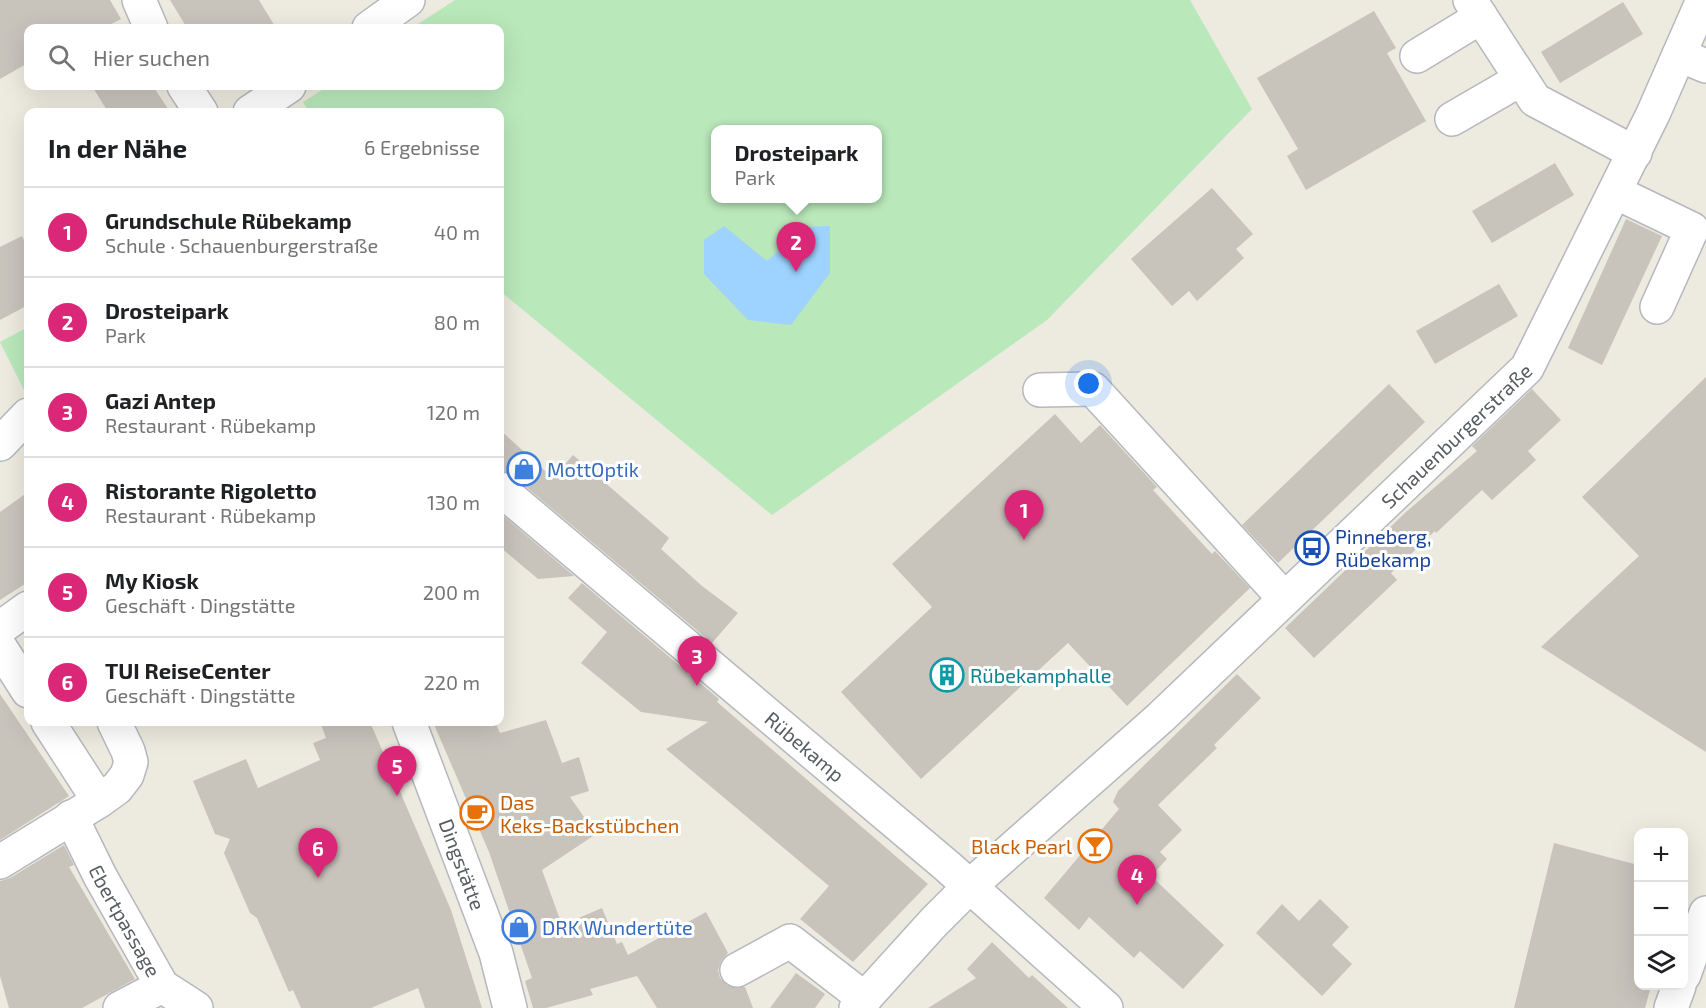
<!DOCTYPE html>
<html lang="de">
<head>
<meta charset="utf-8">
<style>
	body { margin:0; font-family:"Exo 2",sans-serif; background:#f2f2f2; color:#202124 }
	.controls { position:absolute; right:18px; bottom:18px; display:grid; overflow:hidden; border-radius:12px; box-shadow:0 6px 24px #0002 }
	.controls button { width:54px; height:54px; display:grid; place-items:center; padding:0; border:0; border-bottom:2px solid #e0e0e0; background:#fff; color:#202124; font:30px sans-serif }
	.you { position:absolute; left:1089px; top:384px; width:21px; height:21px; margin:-15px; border:4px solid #fff; border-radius:50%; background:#1a73e8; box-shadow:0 0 0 9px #1a73e833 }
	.badge { display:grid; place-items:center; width:39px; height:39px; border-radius:50%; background:#db2777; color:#fff; font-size:20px; font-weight:700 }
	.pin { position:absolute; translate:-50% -50px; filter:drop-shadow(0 2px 3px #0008) }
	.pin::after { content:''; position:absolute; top:32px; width:21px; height:18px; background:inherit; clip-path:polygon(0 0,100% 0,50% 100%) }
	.popup { position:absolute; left:711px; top:125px; width:171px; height:78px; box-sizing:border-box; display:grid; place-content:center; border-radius:12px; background:#fff; filter:drop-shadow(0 2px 4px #0005); font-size:20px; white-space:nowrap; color:#757577 }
	.popup b { font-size:22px; color:#202124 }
	.popup::after { content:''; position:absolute; left:50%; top:100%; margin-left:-12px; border:12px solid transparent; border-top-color:#fff }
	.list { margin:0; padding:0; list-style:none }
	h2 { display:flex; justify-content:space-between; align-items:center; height:78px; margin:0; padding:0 24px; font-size:26px }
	h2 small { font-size:20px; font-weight:400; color:#757577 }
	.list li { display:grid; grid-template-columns:39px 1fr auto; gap:18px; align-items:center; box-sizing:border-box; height:90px; padding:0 24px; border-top:2px solid #e0e0e0 }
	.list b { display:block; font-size:22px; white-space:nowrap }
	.list p { margin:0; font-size:20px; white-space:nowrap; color:#757577 }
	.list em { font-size:20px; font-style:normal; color:#757577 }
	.icon { flex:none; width:33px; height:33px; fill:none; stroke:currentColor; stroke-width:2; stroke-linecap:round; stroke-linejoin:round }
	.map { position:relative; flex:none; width:1706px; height:1008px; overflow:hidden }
	.search { position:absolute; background:#fff; box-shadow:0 6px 24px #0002; left:24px; top:24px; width:480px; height:66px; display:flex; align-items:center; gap:15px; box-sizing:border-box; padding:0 21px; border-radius:12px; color:#757577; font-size:22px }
	.panel { position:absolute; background:#fff; box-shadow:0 6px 24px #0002; left:24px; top:108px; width:480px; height:618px; border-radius:12px }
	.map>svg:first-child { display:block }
	.green { fill:#b9e8ba; fill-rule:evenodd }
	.water { fill:#9ed3ff }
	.building { fill:#c8c4bc }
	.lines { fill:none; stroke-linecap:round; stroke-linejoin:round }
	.minor-casing { stroke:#b5b8be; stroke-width:36 }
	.minor { stroke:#fff; stroke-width:33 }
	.labels { text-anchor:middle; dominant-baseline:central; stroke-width:6; stroke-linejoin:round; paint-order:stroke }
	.street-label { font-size:20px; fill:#585d62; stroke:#fff }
	.shop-label { font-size:20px; fill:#366cbe; stroke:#fff; text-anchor:start }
	.transit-label { font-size:20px; fill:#164399; stroke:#fff; text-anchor:start }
	.culture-label { font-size:20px; fill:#0d838f; stroke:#fff; text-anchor:start }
	.food-label { font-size:20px; fill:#c56008; stroke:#fff; text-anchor:start }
</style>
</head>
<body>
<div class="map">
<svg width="1706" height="1008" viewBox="0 0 1706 1008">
	<rect width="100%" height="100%" fill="#edeadf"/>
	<g class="green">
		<path d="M455,0H1190L1252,109L1047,320L772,515L500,291V112H309L303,102L328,86H500V28H412ZM715,130H877V198H715Z"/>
		<path d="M28,327V398L0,342Z"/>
	</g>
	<path class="water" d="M724,226L767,261L805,227L830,226V273L791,325L748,320L704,274V240Z"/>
	<g class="building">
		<path d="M0,0H110L121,19L104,28H28V63L0,79Z"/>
		<path d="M170,0H259L276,28H187Z"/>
		<path d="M1623,2L1643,34L1560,83L1541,52Z"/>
		<path d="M1374,11L1396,48L1387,53L1426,121L1306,190L1287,156L1298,149L1257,78Z"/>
		<path d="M92,86H153L170,112H108Z"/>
		<path d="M1555,163L1574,195L1492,243L1472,211Z"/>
		<path d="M1212,188L1253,234L1236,249L1244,258L1197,301L1189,291L1172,306L1131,259Z"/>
		<path d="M1626,219L1662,236L1602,365L1568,348Z"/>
		<path d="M22,236L28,248V305L0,320V247Z"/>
		<path d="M1499,284L1518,316L1435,364L1416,331Z"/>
		<path d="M1706,377V752L1541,647L1639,556L1582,497Z"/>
		<path d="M1389,384L1425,422L1278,563L1242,525Z"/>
		<path d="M1532,389L1561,420L1528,451L1536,460L1492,500L1482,490L1436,533L1435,531L1391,573L1397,580L1314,658L1285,628L1406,512L1477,451L1472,446Z"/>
		<path d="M1055,414L1081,443L1100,425L1157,487L1153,490L1212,554L1215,551L1250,588L1127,706L1068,643L921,779L841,692L932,607L892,564Z"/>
		<path d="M500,430L553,478L573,455L669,538L661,549L702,586L738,613L712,643L512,475L500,471Z"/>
		<path d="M28,492V582L0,600V512Z"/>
		<path d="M500,513L574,576L538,579L500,547Z"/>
		<path d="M582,583L719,699L717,702L928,884L853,962L800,919L829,886L666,749L708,722L641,712L581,663L607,632L568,598Z"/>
		<path d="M1237,674L1261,698L1214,745L1217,748L1158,805L1182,830L1160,852L1167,859L1151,876L1224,945L1183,989L1140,951L1134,958L1089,917L1079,930L1044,898L1119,809L1113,802L1118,791Z"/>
		<path d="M0,694L69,796L0,840Z"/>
		<path d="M546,720L562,763L579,757L589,791L570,797L596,834L542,870L562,925L602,908L617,944L622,942L628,955L706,912L728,953L721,961L718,970L720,978L728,986L745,987L753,1008H657L637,976L590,989L593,995L546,1008H533L525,981L532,978L489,852L433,722H495L500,733Z"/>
		<path d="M320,722H370L451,910L482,1008H425L418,988L371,1008H301L293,990L289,992L257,918L250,913L224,853L230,839L215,834L193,781L246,759L258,788L320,760L313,743L326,738Z"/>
		<path d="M1554,843L1638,865V986H1651L1645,1008H1514Z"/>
		<path d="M64,845L74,865L69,867L135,979L82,1008H9L0,976V881L10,878Z"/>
		<path d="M1320,899L1349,927L1332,945L1352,964L1322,996L1256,933L1282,904L1299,921Z"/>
		<path d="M992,942L1029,978L1032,975L1068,1008H928L976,978L967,969Z"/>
		<path d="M796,973L825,994L815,1008H770Z"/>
	</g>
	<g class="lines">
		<defs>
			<g id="minor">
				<path d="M139,0L151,28"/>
				<path d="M1470,0L1535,100L1635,153"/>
				<path d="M369,28L408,0"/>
				<path d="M1679,55L1706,66"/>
				<path d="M1417,56L1481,17"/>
				<path d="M184,86L201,112"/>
				<path d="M250,112L289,86"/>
				<path d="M1452,119L1521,79"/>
				<path d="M1615,192L1692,229L1657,307"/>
				<path d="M1040,390L1093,389L1284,598"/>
				<path d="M0,444L28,415"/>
				<path id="s1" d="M500,489L947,866L1106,1008"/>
				<path d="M0,628L28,608"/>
				<path d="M0,647L28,691"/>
				<path d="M48,722L99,801"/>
				<path id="s2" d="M409,722L496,953L510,1008"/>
				<path id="s3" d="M71,817L100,876L162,986L196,1008"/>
				<path d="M0,862L99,801L117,788L127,775L131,762L128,751L114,722"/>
				<path d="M737,970L790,941L865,999"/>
				<path d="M1684,975L1706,913"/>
				<path d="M120,1008L162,986"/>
				<path id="s4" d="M856,1008L934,922L970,886L1160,718L1527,368L1653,114L1703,0"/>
				<path d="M1671,1008L1679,986"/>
			</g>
		</defs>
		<use href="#minor" class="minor-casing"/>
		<use href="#minor" class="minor"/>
	</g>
	<defs>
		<symbol id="shop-ring" viewBox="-11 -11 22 22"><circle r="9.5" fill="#fff" stroke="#3f7fe0" stroke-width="1.5"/><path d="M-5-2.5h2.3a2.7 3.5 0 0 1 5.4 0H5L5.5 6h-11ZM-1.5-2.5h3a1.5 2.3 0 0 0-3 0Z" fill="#3f7fe0"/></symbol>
		<symbol id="bus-ring" viewBox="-11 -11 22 22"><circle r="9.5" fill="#fff" stroke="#1a4fb4" stroke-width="1.5"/><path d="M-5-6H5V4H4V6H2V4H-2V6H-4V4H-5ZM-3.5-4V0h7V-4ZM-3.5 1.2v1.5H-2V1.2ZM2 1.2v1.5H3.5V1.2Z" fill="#1a4fb4"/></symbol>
		<symbol id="building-ring" viewBox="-11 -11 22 22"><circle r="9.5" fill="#fff" stroke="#0f9aa8" stroke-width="1.5"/><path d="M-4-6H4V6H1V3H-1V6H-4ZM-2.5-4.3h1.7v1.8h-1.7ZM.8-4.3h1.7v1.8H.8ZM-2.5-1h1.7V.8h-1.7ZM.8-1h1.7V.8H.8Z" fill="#0f9aa8"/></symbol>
		<symbol id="cafe-ring" viewBox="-11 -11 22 22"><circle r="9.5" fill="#fff" stroke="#e8710a" stroke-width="1.5"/><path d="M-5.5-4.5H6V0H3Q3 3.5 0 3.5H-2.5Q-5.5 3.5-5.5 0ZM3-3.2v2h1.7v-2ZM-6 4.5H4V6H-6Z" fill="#e8710a"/></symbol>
		<symbol id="bar-ring" viewBox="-11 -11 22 22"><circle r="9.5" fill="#fff" stroke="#e8710a" stroke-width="1.5"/><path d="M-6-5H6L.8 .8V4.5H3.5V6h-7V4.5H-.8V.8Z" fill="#e8710a"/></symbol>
	</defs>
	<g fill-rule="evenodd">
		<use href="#shop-ring" x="505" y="450" width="38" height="38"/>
		<use href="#bus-ring" x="1293" y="529" width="38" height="38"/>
		<use href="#building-ring" x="928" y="656" width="38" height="38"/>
		<use href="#cafe-ring" x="458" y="794" width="38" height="38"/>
		<use href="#bar-ring" x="1076" y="827" width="38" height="38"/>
		<use href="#shop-ring" x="500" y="908" width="38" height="38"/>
	</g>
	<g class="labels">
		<g class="street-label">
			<text stroke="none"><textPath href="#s4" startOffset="830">Schauenburgerstraße</textPath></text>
			<text stroke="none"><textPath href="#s1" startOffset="399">Rübekamp</textPath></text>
			<text stroke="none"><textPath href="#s2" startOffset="152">Dingstätte</textPath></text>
			<text stroke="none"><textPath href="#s3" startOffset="117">Ebertpassage</textPath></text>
		</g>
		<g class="shop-label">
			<text x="547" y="469">MottOptik</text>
			<text x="542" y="927">DRK Wundertüte</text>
		</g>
		<g class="transit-label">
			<text x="1335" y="536">Pinneberg,<tspan x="1335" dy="23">Rübekamp</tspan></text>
		</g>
		<g class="culture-label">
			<text x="970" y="675">Rübekamphalle</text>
		</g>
		<g class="food-label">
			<text x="500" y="802">Das<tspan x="500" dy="23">Keks-Backstübchen</tspan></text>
			<text x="1072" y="846" text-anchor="end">Black Pearl</text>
		</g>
	</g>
</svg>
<div class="controls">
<button>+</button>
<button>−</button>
<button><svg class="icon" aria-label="layers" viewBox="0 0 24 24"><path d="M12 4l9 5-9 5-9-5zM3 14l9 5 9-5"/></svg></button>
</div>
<div class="you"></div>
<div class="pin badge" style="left:1024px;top:540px">1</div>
<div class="pin badge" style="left:796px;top:272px">2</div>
<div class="popup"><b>Drosteipark</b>Park</div>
<div class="pin badge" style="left:697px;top:686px">3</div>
<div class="pin badge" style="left:1137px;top:905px">4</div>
<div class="pin badge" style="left:397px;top:796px">5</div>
<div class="pin badge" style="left:318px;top:878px">6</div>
<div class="search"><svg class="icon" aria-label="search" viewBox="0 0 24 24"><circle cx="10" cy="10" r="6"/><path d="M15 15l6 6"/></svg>Hier suchen</div>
<section class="panel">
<h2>In der Nähe<small>6 Ergebnisse</small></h2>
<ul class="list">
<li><span class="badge">1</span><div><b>Grundschule Rübekamp</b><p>Schule · Schauenburgerstraße</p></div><em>40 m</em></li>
<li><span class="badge">2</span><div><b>Drosteipark</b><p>Park</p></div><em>80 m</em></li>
<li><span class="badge">3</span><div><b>Gazi Antep</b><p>Restaurant · Rübekamp</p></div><em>120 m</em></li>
<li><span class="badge">4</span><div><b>Ristorante Rigoletto</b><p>Restaurant · Rübekamp</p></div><em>130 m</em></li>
<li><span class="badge">5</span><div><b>My Kiosk</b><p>Geschäft · Dingstätte</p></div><em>200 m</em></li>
<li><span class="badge">6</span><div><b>TUI ReiseCenter</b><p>Geschäft · Dingstätte</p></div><em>220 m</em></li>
</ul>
</section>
</div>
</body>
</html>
